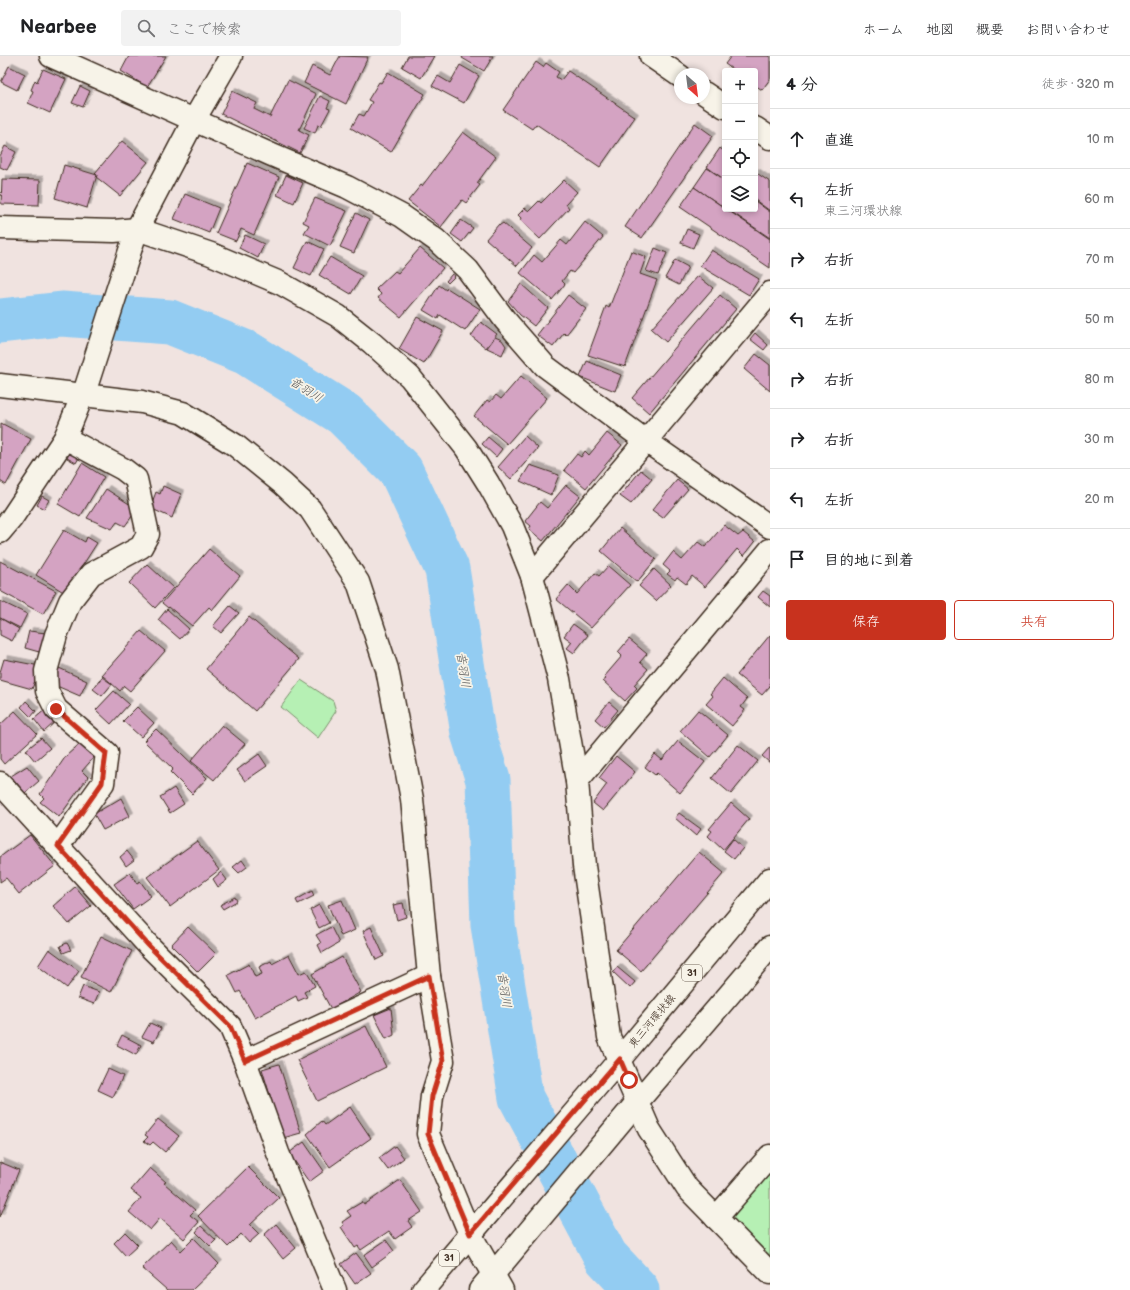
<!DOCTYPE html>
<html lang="ja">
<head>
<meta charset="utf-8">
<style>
	body { margin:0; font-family:"Balsamiq Sans","Klee One",sans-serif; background:#f2f2f2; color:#202124 }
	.controls { position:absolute; right:12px; top:12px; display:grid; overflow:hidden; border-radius:4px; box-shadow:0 2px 6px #0003 }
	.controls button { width:36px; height:36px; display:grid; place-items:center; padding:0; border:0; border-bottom:1px solid #e0e0e0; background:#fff; color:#202124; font:20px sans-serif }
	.compass { position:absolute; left:674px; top:12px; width:36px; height:36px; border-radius:50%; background:#fff; box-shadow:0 2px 6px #0003; rotate:152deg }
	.stop { position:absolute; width:12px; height:12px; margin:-9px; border:3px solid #c8321e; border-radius:50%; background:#fff }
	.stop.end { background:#c8321e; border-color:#fff; box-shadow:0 1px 4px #0008 }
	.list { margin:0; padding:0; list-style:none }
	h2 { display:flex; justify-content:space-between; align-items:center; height:52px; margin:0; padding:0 16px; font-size:17px }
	h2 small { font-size:13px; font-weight:400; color:#757577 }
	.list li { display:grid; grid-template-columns:26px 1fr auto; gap:12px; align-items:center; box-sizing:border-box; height:60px; padding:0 16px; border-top:1px solid #e0e0e0 }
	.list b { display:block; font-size:15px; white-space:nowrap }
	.list p { margin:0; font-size:13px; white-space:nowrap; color:#757577 }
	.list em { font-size:13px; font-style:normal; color:#757577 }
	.actions { display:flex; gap:8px; padding:12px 16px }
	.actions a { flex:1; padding:9px 0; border:1px solid #c8321e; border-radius:4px; text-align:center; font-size:14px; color:#c8321e }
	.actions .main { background:#c8321e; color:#fff }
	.icon { flex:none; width:22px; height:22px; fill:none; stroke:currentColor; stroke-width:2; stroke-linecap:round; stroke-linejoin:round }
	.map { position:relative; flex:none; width:770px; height:1234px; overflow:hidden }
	header { display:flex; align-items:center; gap:24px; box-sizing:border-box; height:56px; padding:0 20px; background:#fff; border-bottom:1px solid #e0e0e0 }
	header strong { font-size:19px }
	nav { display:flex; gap:22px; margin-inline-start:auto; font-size:14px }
	.search { width:280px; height:36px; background:#f2f2f2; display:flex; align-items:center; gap:10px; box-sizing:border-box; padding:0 14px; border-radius:4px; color:#757577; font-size:15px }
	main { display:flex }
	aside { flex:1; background:#fff }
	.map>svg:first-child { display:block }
	.green { fill:#b6f0b4; stroke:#788d69 }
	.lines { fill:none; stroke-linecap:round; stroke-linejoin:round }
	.river { stroke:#93ccf2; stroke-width:45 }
	.building { fill:#d4a3c2; stroke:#3b2a1e; filter:url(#shadow) }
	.minor-casing { stroke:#3b2a1e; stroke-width:25 }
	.major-casing { stroke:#3b2a1e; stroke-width:25 }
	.minor { stroke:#f7f3e8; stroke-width:22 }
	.major { stroke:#f7f3e8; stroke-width:22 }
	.route { stroke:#c8321e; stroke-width:5 }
	.labels { text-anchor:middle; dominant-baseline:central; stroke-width:3.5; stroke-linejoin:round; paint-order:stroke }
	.shield { fill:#f7f3e8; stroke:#73665b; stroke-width:1 }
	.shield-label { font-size:10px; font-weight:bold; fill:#3b2a1e }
	.street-label { font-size:11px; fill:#3b2a1e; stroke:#f7f3e8 }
	.water-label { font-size:12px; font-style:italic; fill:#515253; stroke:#f7f3e8 }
</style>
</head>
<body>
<header>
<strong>Nearbee</strong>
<div class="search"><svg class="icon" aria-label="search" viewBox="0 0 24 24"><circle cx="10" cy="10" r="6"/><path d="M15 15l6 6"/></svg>ここで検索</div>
<nav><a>ホーム</a><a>地図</a><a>概要</a><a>お問い合わせ</a></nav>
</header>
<main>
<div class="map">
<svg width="770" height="1234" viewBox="0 0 770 1234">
	<defs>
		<filter id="shadow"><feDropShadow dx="3.5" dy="-3.5" stdDeviation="0" flood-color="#0004"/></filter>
	</defs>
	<rect width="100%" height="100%" fill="#f0e3e0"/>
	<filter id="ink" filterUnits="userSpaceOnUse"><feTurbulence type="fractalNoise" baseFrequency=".025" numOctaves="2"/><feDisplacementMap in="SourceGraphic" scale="8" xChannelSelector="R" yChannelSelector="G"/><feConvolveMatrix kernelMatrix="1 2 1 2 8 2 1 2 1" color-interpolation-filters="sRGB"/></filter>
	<g filter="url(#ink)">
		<g class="green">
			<path d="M301,624L333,645L336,655L318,682L281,651Z"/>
			<path d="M770,1113V1203L735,1168L733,1156Z"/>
		</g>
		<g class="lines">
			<path class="river" d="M0,265L62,258L170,266L247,297L344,358L401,415L447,513L473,677L488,724L493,869L521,1042L606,1201L637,1234"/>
		</g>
		<g class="building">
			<path d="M129,0H166L147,31L121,15Z"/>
			<path d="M340,0L368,1L346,48L304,27L312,10L330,19Z"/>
			<path d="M408,0H434L421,22L402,11Z"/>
			<path d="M463,0H493L484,15L462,2Z"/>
			<path d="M731,0H770V23L762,34L755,29V15H735L725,8Z"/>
			<path d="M536,6L543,11L546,7L559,16L556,21L561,24L568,15L635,61L600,111L536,68L532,73L503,54Z"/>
			<path d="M460,9L479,20L464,47L432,30L438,20L450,27Z"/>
			<path d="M9,10L25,18L17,34L1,26Z"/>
			<path d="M43,13L66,23L50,57L28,47L33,35L31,34L35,24L37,26Z"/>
			<path d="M388,16L425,38L391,96L351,72L359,58L364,60L372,46L368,44L379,26L381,27Z"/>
			<path d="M288,24L316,38L299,74L309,79L300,97L221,58L232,35L257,47L254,53L270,61Z"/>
			<path d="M80,30L90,35L83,51L72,47Z"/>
			<path d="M320,40L330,45L327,52L330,53L321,70L318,69L315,77L304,72Z"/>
			<path d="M695,67L713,80L642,182L625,171Z"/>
			<path d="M463,76L496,101L477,127L480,129L466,147L462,144L441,171L408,145L421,129L422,130Z"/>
			<path d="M122,85L148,106L120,140L96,121L97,119L95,117Z"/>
			<path d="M5,90L16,96L7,114L0,111V100Z"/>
			<path d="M720,92L725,96V124L707,111Z"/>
			<path d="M247,107L279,121L254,179L241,173L236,185L216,177Z"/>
			<path d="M64,109L97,119L87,152L55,142Z"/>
			<path d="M707,112L725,124V152L694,131Z"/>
			<path d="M755,116L770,126V155L755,144Z"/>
			<path d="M286,119L303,127L294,147L277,139Z"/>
			<path d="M2,123L40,124L39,149L1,148Z"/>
			<path d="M564,124L577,136L566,148L569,152L540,183L520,164L521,162L518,159L525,152L529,155L539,145L541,147Z"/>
			<path d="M694,131L770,183V212L680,151Z"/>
			<path d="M185,138L219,152L209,177L174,163Z"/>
			<path d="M315,142L347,155L330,190L304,177L309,169L303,166Z"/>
			<path d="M755,145L770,156V182L727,153H755Z"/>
			<path d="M356,157L369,164L354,197L340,191Z"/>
			<path d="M461,164L473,172L462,186L451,178Z"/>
			<path d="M585,166L603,181L573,217L570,215L562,225L565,228L552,244L520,217L534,199L542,206L561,184L567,189Z"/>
			<path d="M503,167L532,192L517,210L486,183L499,168L500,169Z"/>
			<path d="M687,173L699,178L693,192L681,187Z"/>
			<path d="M245,179L264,188L258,202L239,192Z"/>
			<path d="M307,185L324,193L311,220L294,212Z"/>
			<path d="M420,192L443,212L401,261L378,242L381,238L376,233L395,215L398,217Z"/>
			<path d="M655,192L667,197L658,219L646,215Z"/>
			<path d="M711,194L759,223L749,239L700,210Z"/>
			<path d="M631,195L646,201L640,218L657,224L625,311L588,299L606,250L609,252Z"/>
			<path d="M330,201L362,220L351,238L319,219Z"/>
			<path d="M675,204L688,211L679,229L665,222Z"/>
			<path d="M452,218L455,220L448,227L446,225Z"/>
			<path d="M698,220L713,232L666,286L651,273Z"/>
			<path d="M521,228L548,252L534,270L520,259L508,245Z"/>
			<path d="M439,229L446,234L447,232L480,253L465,275L440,259L438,263L423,254Z"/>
			<path d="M568,239L586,253L566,279L564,277L553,291L537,279Z"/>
			<path d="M720,239L736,253L649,357L632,342Z"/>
			<path d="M417,261L443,275L424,308L399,293Z"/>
			<path d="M481,266L497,278L486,292L471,280Z"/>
			<path d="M755,277L768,289L764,294L750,283Z"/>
			<path d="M495,281L502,284L506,290L502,299L487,292Z"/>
			<path d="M756,298L770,309V335L744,313Z"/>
			<path d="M587,305L621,319L615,335L580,321Z"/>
			<path d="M521,320L547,342L507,388L474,360L487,344L490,346L496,339L501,343Z"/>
			<path d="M1,367L31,383L6,429L0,425Z"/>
			<path d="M607,377L622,389L586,432L564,414L577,398L581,401L585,395L589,399Z"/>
			<path d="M525,380L538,392L511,423L498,411Z"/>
			<path d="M488,381L502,393L496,401L482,388Z"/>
			<path d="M71,395L80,400L76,407L67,402Z"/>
			<path d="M82,407L104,421L80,461L58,448Z"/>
			<path d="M530,409L559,419L551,439L520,425Z"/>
			<path d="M641,414L652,423L631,448L620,440Z"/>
			<path d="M677,424L688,433L663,462L652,454Z"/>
			<path d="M566,429L580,440L543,485L529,473L531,470L525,465L540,446L547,452Z"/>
			<path d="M163,430L181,438L172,462L150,452L156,436L160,438Z"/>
			<path d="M106,433L137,453L125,470L117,466L112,473L87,462Z"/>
			<path d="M42,440L49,444L44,453L37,449Z"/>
			<path d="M724,469L738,480L743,476L755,486L744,500L737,493L705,531L692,520L686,528L677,521L675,524L667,518L670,515L663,509L673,496L682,504L698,486L705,491Z"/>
			<path d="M620,472L656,503L637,526L601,495Z"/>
			<path d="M64,474L85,486L87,481L97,487L65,537L36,519Z"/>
			<path d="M209,493L240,520L212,554L209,551L192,570L169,551L168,552L162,547Z"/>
			<path d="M0,505L56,535L43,558L0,535Z"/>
			<path d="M147,508L173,532L155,552L129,527Z"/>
			<path d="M608,510L630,529L591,572L556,543L568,529L577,538L595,517L599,520Z"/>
			<path d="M654,513L671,529L656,545L639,530Z"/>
			<path d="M763,535L770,540V551L758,541Z"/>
			<path d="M0,545L27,558L20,572L0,562Z"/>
			<path d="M230,550L239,557L221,577L213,570Z"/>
			<path d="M167,553L189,573L180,583L158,564Z"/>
			<path d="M249,561L299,603L255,655L206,613Z"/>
			<path d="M0,562L19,573L12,585L0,579Z"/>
			<path d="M573,568L588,579L574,597L567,592L572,586L564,580Z"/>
			<path d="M29,575L46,577L39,596L25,592Z"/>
			<path d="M141,575L165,595L130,635L124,630L120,635L102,619Z"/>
			<path d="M770,579V630L762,639L737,619Z"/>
			<path d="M629,583L647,598L640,606L648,613L634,629L637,632L625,645L603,625L606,623L604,621L622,600L618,596Z"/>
			<path d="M4,603L40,610L32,633L0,624V616Z"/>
			<path d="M59,612L87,625L80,640L52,628Z"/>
			<path d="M102,621L112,628L102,640L93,633Z"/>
			<path d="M723,622L747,643L741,651L745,654L732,670L706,648L713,640L710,638Z"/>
			<path d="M114,635L129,648L111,668L96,654Z"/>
			<path d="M26,645L36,655L31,661L21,651Z"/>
			<path d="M609,646L618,654L604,671L595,663Z"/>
			<path d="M137,651L154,667L141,681L123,665Z"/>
			<path d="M46,653L56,665L44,676L34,663Z"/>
			<path d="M698,654L728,679L710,701L680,675Z"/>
			<path d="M15,655L37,678L4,708L0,703V669Z"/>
			<path d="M222,669L245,688L214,724L191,705Z"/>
			<path d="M156,673L207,722L192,738L170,716L173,713L144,685Z"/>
			<path d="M41,682L50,692L35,705L26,694Z"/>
			<path d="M83,685L96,699L82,715L88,721L59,761L40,746L44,742L40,738L66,700Z"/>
			<path d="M678,685L705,706L680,737L657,717L655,719L645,711L655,698L662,704Z"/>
			<path d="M738,689L758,705L731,738L712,722Z"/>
			<path d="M770,691V707L762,700Z"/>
			<path d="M259,698L267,710L245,725L237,714Z"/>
			<path d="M616,700L635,716L603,755L593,747L607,728L599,722Z"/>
			<path d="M27,710L39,725L25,737L11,720Z"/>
			<path d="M174,732L184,748L170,757L160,741Z"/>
			<path d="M121,742L130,760L103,774L94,758Z"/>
			<path d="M731,747L749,763L723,794L708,780L712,775L709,773Z"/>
			<path d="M679,757L701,773L696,780L675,762Z"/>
			<path d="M30,779L55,810L19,838L6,822L0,826V801Z"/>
			<path d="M733,783L743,792L734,803L724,795Z"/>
			<path d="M197,785L219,814L170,851L147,821Z"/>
			<path d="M127,795L134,804L126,810L120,801Z"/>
			<path d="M699,796L724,817L641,915L616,894Z"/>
			<path d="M242,804L247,811L239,817L233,811Z"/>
			<path d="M221,816L227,824L218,831L213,823Z"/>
			<path d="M130,817L137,827L140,825L151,840L133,853L114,828Z"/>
			<path d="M75,831L91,850L69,868L53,850Z"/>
			<path d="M312,835L314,840L298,848L296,844Z"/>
			<path d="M235,841L237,845L223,853L220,849Z"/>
			<path d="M342,844L355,874L341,880L328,849Z"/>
			<path d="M403,847L406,861L397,864L393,849Z"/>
			<path d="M319,849L329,867L319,872L310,854Z"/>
			<path d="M188,871L216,898L198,916L171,889Z"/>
			<path d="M331,871L339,887L322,897L318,889L321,887L316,879Z"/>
			<path d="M371,871L384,900L376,904L363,875Z"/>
			<path d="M101,880L132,895L111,936L81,921Z"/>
			<path d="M67,887L71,894L63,897L60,890Z"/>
			<path d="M49,893L79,915L67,932L38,910Z"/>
			<path d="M289,899L299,918L306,915L315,930L304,936L307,941L298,945L296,940L255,962L240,935L237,937L228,919L249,908L255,921L262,918L259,911L271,905L272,908Z"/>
			<path d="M342,901L361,936L331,953L312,918Z"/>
			<path d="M617,911L635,926L630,932L613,916Z"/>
			<path d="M83,930L99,936L94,948L78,942Z"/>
			<path d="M391,952L394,979L386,983L374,959Z"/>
			<path d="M150,967L161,972L154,986L142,981Z"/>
			<path d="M366,970L386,1011L317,1045L297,1004Z"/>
			<path d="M122,979L141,989L136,999L117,989Z"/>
			<path d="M279,1008L301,1077L283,1082L262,1013Z"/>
			<path d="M108,1013L123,1020L113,1041L98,1034Z"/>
			<path d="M350,1051L371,1082L330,1111L307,1078L322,1065L325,1069Z"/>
			<path d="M158,1063L179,1080L165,1096L153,1086L150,1089L144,1085L148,1081L145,1079Z"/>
			<path d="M304,1086L324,1115L309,1126L289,1097Z"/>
			<path d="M395,1090L404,1102L388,1114L379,1102Z"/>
			<path d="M0,1106L19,1114L0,1161Z"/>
			<path d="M248,1111L279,1142L250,1169L259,1178L249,1187L241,1178L228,1191L198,1160Z"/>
			<path d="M150,1112L166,1126L164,1127L195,1154L190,1159L199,1166L184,1183L160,1162L150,1174L129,1156L141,1142L131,1134Z"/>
			<path d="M400,1124L422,1156L408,1165L412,1171L395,1183L389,1175L361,1194L358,1190L355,1192L341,1171L344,1169L342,1166L351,1160L347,1155L362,1146L364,1149Z"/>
			<path d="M276,1168L296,1192L283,1203L264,1179Z"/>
			<path d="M201,1170L216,1184L210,1190L196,1176Z"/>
			<path d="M125,1176L138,1189L126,1200L114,1187Z"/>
			<path d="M194,1182L219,1208L192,1234H167L142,1212L171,1184L181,1195Z"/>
			<path d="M386,1184L394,1195L372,1211L364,1199Z"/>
			<path d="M356,1197L371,1217L355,1228L341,1208Z"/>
		</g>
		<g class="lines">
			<defs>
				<g id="minor">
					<path d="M51,0L272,99L347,131L402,160L436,184L468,214L505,264L545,310L646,385L770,471"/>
					<path d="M651,0L680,20"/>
					<path d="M704,37L725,51"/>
					<path d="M755,72L770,82"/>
					<path d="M0,172L114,175L137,173L211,198L280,227L338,260L372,287L410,321L466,392L488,427L512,470L532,520L559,623L577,725L584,810L609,981L649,1073L687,1132L770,1217"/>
					<path d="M0,329L142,346L183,357L235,389L283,428L310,453L358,526L387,613L412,743L429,920L443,1005L432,1040L428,1078L470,1178L502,1234"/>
					<path d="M0,476L11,463L65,382L86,331L137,173L194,64L231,0"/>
					<path d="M532,520L770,237"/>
					<path d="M577,725L770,494"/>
					<path d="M0,727L149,890L230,970L245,1005L278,1097L335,1234"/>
					<path d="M58,790L103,727L107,697L56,653L47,635L46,615L56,579L70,545L91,518L141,491L148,478L136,423L123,413L65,382"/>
					<path d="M245,1005L429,920"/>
					<path d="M716,1162L770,1100"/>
				</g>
				<g id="major">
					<path d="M423,1234L620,1003L770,823"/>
					<path d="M480,1234L638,1045L770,891"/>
				</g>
			</defs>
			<use href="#minor" class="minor-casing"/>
			<use href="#major" class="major-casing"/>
			<use href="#minor" class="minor"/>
			<use href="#major" class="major"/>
		</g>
	</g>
	<g class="lines" filter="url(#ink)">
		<path class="route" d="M56,653L106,697L102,727L58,790L149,890L230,970L245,1005L429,920L443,1005L432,1040L428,1078L470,1178L620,1003L629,1024"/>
	</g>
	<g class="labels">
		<g class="shield">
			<rect x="682" y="909" width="20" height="16" rx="3"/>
			<rect x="439" y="1194" width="20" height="16" rx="3"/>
		</g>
		<g class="shield-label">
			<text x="692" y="917">31</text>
			<text x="449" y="1202">31</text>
		</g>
		<g class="street-label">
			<text transform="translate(652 965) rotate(-50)">東三河環状線</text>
		</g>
		<g class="water-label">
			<text transform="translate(306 334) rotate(32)">音羽川</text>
			<text transform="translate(463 614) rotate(81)">音羽川</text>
			<text transform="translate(504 934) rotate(81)">音羽川</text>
		</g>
	</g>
</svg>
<div class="controls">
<button>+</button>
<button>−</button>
<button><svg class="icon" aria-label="locate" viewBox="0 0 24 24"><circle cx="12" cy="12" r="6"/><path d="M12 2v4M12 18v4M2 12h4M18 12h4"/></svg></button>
<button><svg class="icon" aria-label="layers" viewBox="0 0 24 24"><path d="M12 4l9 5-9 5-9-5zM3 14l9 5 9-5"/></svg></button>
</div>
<svg class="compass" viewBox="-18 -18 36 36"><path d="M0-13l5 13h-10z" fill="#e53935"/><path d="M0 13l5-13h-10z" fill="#757577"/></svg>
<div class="stop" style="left:629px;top:1024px"></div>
<div class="stop end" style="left:56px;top:653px"></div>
</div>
<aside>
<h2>4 分<small>徒歩 · 320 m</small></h2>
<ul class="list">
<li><svg class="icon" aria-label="ahead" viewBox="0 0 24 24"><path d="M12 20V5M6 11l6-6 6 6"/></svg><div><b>直進</b></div><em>10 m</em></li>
<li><svg class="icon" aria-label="left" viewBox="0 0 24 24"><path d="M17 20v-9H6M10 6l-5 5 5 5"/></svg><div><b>左折</b><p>東三河環状線</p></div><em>60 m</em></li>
<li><svg class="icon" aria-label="right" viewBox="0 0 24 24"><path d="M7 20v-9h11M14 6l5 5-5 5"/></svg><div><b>右折</b></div><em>70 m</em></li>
<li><svg class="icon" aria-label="left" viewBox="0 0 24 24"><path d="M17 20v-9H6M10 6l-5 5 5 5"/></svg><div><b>左折</b></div><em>50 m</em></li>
<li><svg class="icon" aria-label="right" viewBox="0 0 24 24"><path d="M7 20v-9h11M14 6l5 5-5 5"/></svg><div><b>右折</b></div><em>80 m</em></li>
<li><svg class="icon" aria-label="right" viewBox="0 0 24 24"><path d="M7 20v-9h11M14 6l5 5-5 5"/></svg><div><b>右折</b></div><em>30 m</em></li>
<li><svg class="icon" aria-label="left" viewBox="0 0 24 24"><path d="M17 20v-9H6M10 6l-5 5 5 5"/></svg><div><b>左折</b></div><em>20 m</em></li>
<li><svg class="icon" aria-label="arrive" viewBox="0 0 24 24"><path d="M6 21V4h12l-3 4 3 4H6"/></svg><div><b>目的地に到着</b></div></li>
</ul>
<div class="actions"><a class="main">保存</a><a>共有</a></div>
</aside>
</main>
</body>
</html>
